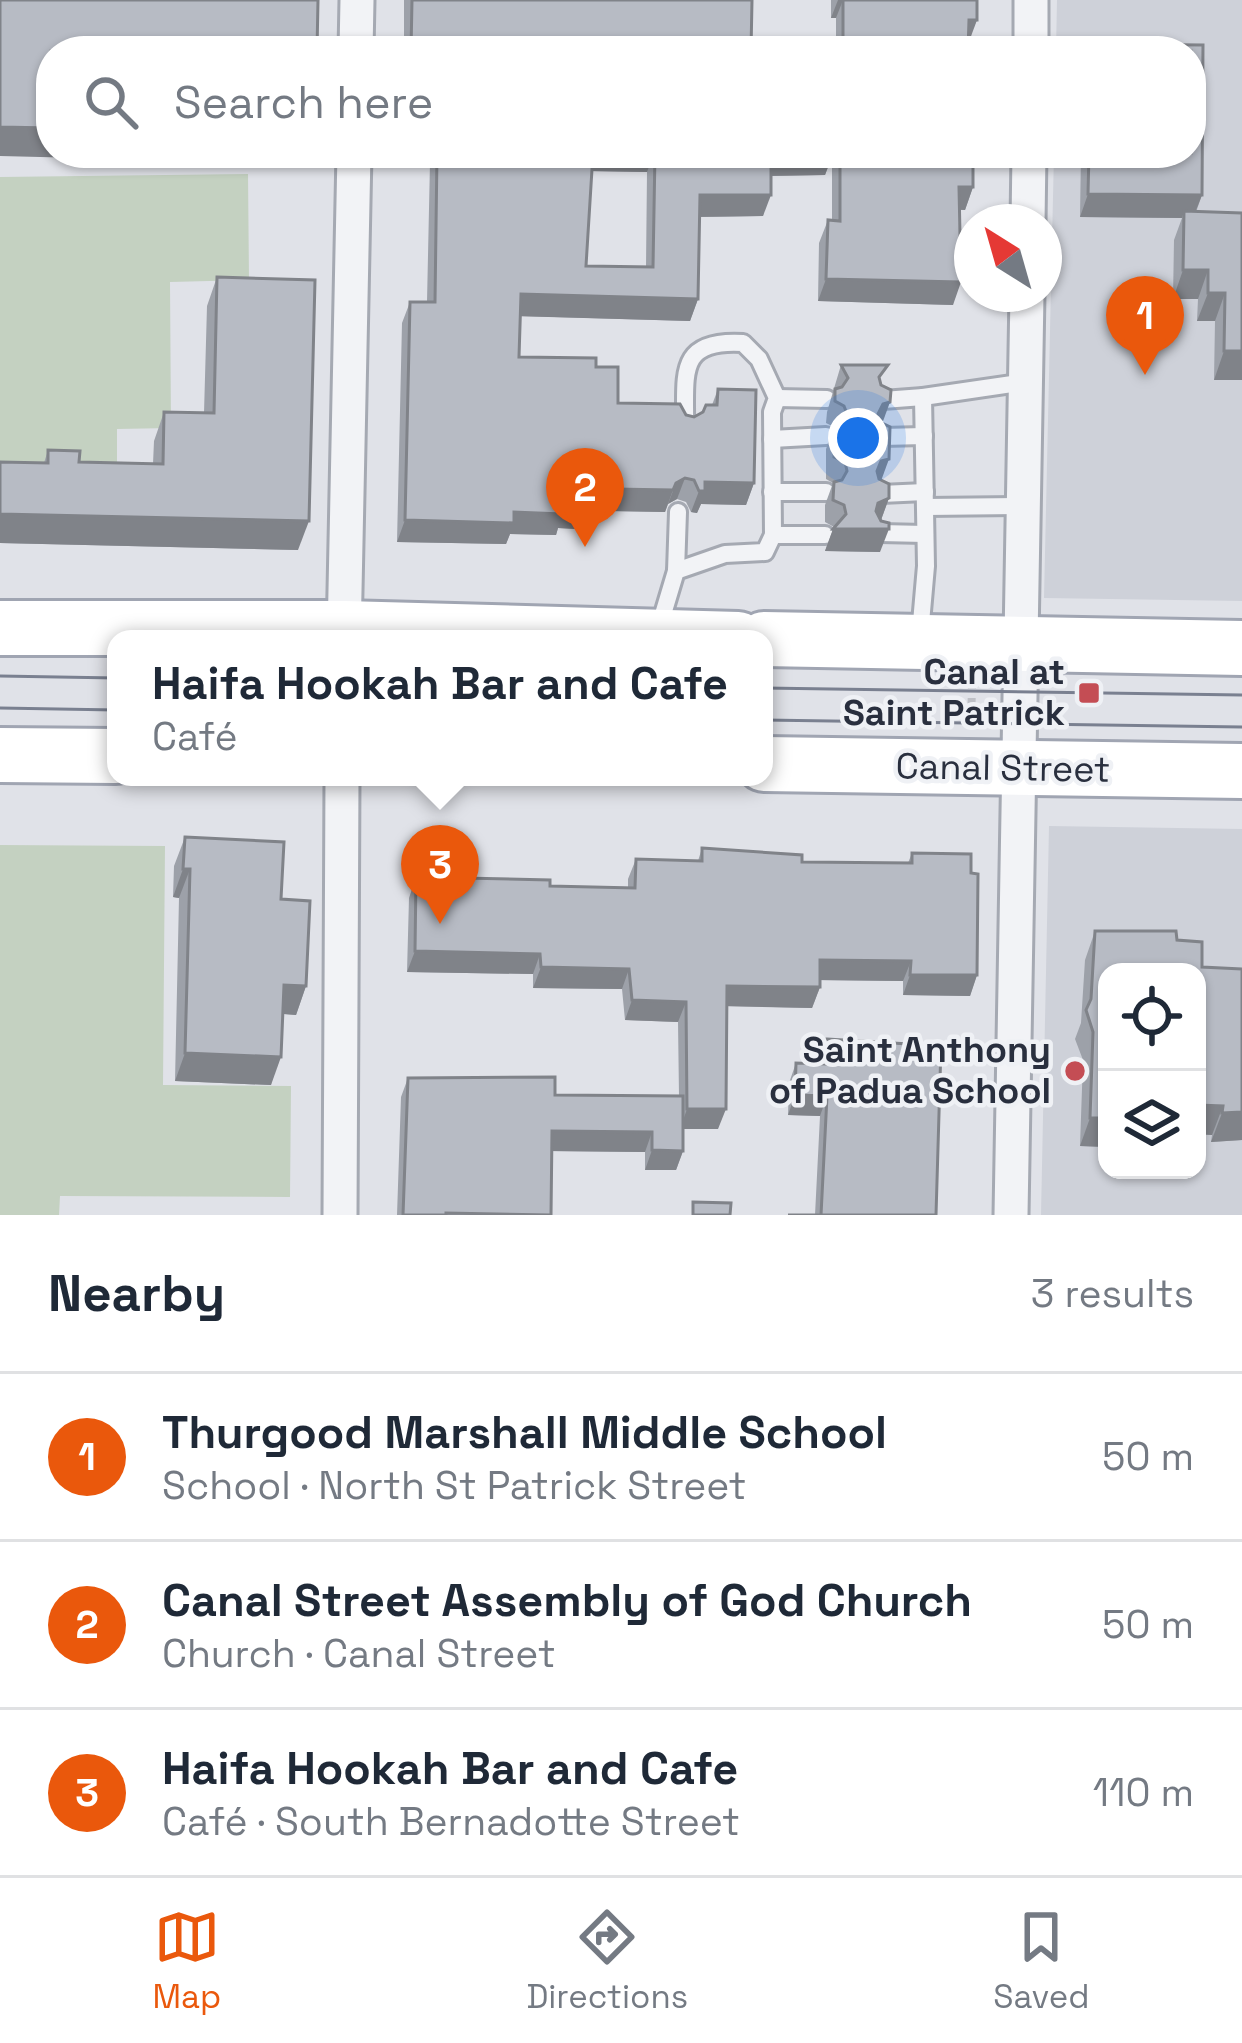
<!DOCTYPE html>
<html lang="en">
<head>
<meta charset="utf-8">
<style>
	body { margin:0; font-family:"Space Grotesk",sans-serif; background:#f6f6f7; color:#1f2937 }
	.controls { position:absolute; right:36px; bottom:36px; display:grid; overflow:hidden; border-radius:24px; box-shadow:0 3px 9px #0004 }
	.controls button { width:108px; height:108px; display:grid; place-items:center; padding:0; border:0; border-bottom:3px solid #e0e1e3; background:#fff; color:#1f2937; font:60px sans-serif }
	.compass { position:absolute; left:954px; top:204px; width:108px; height:108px; border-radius:50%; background:#fff; box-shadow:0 3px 9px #0004; rotate:323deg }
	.you { position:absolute; left:858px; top:438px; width:42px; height:42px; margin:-30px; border:9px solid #fff; border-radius:50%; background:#1a73e8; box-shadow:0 0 0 18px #1a73e833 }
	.badge { display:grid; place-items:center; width:78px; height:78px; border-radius:50%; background:#ea580c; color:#fff; font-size:39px; font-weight:700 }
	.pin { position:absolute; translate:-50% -99px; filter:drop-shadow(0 3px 6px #0008) }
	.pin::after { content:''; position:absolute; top:63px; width:42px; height:36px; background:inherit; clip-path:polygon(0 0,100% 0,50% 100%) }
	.popup { position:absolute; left:107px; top:630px; width:666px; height:156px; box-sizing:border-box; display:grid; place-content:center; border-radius:24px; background:#fff; filter:drop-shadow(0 3px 9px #0005); font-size:39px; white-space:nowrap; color:#747a83 }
	.popup b { font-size:45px; color:#1f2937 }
	.popup::after { content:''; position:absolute; left:50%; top:100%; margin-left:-24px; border:24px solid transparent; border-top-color:#fff }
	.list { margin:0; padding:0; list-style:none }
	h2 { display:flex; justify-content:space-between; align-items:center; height:156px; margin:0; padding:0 48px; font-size:51px }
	h2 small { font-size:39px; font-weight:400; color:#747a83 }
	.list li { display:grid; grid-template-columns:78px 1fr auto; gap:36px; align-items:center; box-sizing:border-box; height:168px; padding:0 48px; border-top:3px solid #e0e1e3 }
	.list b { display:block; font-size:45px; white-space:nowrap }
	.list p { margin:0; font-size:39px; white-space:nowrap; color:#747a83 }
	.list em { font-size:39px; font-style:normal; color:#747a83 }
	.icon { flex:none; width:66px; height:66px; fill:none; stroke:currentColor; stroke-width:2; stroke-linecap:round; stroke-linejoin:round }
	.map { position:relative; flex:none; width:1242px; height:1215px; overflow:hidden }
	.search { position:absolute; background:#fff; box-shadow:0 3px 9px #0004; left:36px; right:36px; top:36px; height:132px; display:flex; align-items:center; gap:30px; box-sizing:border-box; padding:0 42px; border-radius:48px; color:#747a83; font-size:45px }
	.sheet { height:660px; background:#fff }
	nav { display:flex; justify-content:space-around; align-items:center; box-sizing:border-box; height:168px; border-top:3px solid #e0e1e3; background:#fff; font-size:33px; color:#747a83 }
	nav a { display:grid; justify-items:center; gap:6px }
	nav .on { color:#ea580c }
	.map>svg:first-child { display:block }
	.built { fill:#ced1d9; fill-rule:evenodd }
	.green { fill:#c4d1c1 }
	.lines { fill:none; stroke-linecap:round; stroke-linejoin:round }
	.lane-casing { stroke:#a5a9b2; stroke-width:22 }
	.street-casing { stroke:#a5a9b2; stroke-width:39 }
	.primary-casing { stroke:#a0a5b2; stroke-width:60 }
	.path { stroke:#bec0c6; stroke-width:8; stroke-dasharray:9 9; stroke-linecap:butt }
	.lane { stroke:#f2f3f6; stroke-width:16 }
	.street { stroke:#f2f3f6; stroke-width:33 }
	.primary { stroke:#fff; stroke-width:54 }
	.tram { stroke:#7a8090; stroke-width:3 }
	.wall { fill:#9da1a9; fill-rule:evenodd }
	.shaded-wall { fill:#808389 }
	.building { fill:#b7bbc4; stroke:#808389; stroke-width:3 }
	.poi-dot { fill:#c44d54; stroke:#eff1f5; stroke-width:4.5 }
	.labels { text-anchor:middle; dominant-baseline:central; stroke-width:9; stroke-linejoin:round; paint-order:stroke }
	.poi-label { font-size:36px; font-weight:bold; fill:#292f3e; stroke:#eff1f5; text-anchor:end }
	.street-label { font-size:36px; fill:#292f3e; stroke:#eff1f5 }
</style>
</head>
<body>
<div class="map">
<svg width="1242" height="1215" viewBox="0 0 1242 1215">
	<rect width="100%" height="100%" fill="#e0e2e8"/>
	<g class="built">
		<path d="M1057,0H1242V601L1044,598L1054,153H1191V51H1056Z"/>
		<path d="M1049,826L1242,829V1215H1041ZM1107,972H1197V1170H1107Z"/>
	</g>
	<g class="green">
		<path d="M248,174L249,280L170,282L171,428L117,429V468L0,469V177Z"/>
		<path d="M0,845L165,846L163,1085L291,1086L290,1197L60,1196L59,1215H0Z"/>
	</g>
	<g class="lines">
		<defs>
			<g id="lane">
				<path d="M777,398L827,399"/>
				<path d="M883,400L923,397"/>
				<path d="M882,437L924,436"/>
				<path d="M772,439L826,436"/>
				<path d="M772,492H826"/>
				<path d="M881,494L925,492"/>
				<path d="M925,507L1025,506"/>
				<path d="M880,533L925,534"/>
				<path d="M773,535H825"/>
				<path d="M676,571L678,512"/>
				<path d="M658,631L676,571L725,554L765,552L773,535L772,412L777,398L759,359L743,343C676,339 686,375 685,426"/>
				<path d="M920,634L926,566L923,397L1026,382"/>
			</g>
			<g id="street">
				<path d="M356,51L357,0"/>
				<path d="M1031,51V0"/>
				<path d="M1028,222L1029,153"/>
				<path d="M344,639L354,153"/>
				<path d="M340,1215L342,777"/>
				<path d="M1011,1215L1027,294"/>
			</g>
			<g id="primary">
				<path d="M0,628H344L738,639"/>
				<path d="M764,639L1242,648"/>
				<path d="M0,755L116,756"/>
				<path d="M764,764L1242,771"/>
			</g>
		</defs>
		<use href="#lane" class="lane-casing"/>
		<use href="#street" class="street-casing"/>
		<use href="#primary" class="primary-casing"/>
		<path class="path" d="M971,725L972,686"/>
		<use href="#lane" class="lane"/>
		<use href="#street" class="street"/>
		<use href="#primary" class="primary"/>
		<g class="tram">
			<path d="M0,676L116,678"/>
			<path d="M764,688L1242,695"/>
			<path d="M0,708L116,710"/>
			<path d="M764,720L1242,727"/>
		</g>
	</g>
	<g class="wall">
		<path d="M404,0H752L751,51H404Z"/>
		<path d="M831,0H977V20L968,39V51H836V18H831Z"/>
		<path d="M1090,44L1203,45L1202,195L1196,212L1242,213V380H1214L1215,321H1197L1198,299H1173L1174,240L1182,218L1080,217L1081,153H1191V51H1087Z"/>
		<path d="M402,153H833L825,175L771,176L763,216L699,217L698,299L690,321L520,316L519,357L596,367L618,403L694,417L712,405L718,389L754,483L746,505L701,504L697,513L691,512L686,502L677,499L668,504L665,512L610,511L607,519L581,518L577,529L558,528L556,535L510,534L506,544L397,542L402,323L410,302H427L430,162H402ZM592,171L647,172L646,267L586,266Z"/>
		<path d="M836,153H973V187L965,210H959L953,305L818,301L819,243L828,220H832V162Z"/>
		<path d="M217,277L298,550L0,543V462L44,463L48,450L79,462L153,464L154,441L164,412L204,413L207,306Z"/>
		<path d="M841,365L881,384L883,423L881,480L889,498L881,520L880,552L825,551L834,527L825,522V505L833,483L826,479V449L834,427L826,423L827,412Z"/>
		<path d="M185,837L281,899L306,986L296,1015L283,1014L271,1085L175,1081L179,898L173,897L174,866Z"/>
		<path d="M702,848L802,862L908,863L912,853L971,873L977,975L970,996L903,995V981L820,980V987L812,1008L727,1006L718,1129H683V1151L676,1170H645V1152L552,1151L551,1215H397L401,1097L408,1078L555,1095L679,1096L678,1022L625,1020L622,989L533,988V974L407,972L409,898L416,877L550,886L628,887V879L636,859L698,861Z"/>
		<path d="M1095,931L1177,940L1202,967L1242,969V1140L1211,1142L1212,1135L1197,1134V972L1107,1147L1080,1146L1083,1060L1075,1039L1081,1023L1085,960Z"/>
		<path d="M827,1039L936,1215H815L820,1116L788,1115L789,1083L796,1063L820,1064Z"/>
	</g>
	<g class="shaded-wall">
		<path d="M838,0H843L836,18H831Z"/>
		<path d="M969,20H977L970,39H962Z"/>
		<path d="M0,127L51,128V153H83L81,158L0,156Z"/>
		<path d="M405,153H433L430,162H402Z"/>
		<path d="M592,153H654L647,172L585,171Z"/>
		<path d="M771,154H833L825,175L764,176Z"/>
		<path d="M959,187H973L965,210L951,209Z"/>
		<path d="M1088,194L1202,195L1193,218L1184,211L1182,218L1080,217Z"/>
		<path d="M700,195H771L763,216L692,217Z"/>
		<path d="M1183,270H1208L1198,299H1173Z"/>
		<path d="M826,279L961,282L953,305L818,301Z"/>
		<path d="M1208,293H1225L1215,321H1197Z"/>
		<path d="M521,294L698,299L690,321L513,316Z"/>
		<path d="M1224,351H1242V380H1214Z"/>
		<path d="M890,402L882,424L869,436L883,404Z"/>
		<path d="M889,459L881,481L877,471L881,461Z"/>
		<path d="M685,478L677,499L668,504L676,483Z"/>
		<path d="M705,482L754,483L746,505L701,504L697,513L691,512L699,491Z"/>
		<path d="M615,489L673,490L665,512L610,511L607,519L581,518L577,529L558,528L556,535L510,534L506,544L397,542L405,520L514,512L563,506L585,497Z"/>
		<path d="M889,498L881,520L870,525L878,503Z"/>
		<path d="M0,514L309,521L298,550L0,543Z"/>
		<path d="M833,529H889L880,552L825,551Z"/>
		<path d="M183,869H190L179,898L173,897Z"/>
		<path d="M415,951L540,954L533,974L407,972Z"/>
		<path d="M820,960L911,961L903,981L813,980Z"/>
		<path d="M541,967L629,969L622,989L533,988Z"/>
		<path d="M910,975H977L970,996L903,995Z"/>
		<path d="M284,985L306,986L296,1015L273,1013Z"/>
		<path d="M727,986L820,987L812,1008L720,1006Z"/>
		<path d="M632,1000L686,1002L678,1022L625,1020Z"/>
		<path d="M185,1053L281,1057L271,1085L175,1081Z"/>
		<path d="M795,1095L827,1096L820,1116L788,1115Z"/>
		<path d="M1197,1105L1223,1106L1212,1135L1197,1134Z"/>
		<path d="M687,1109H726L718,1129H680Z"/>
		<path d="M1242,1112V1140L1211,1142L1222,1113Z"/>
		<path d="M1090,1118H1107V1147L1080,1146Z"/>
		<path d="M552,1131L652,1132L645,1152L545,1151Z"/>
		<path d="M652,1150L683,1151L676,1170H645Z"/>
	</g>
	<g class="building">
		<path d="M0,0H318L317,51H51V128L0,127Z"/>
		<path d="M412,0H752L751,51H411Z"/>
		<path d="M843,0H977V20H969L968,51H843Z"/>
		<path d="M1090,44L1203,45L1202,195L1088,194L1089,153H1191V51H1090Z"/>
		<path d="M437,153H593L586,266L653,267L655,153H833L771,154V195H700L698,299L521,294L519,357L596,358V367H618V403L680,404L686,415L694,417L703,412L706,405H717L718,389L756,390L754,483L705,482V491H699L694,480L685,478L676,483L673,490L615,489V497H585V507L563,506V514L514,512V523L405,520L410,302H435Z"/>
		<path d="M840,153H973V187H959L961,282L826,279L828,220L840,221Z"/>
		<path d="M1184,211L1242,213V351H1224L1225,293H1208V270H1183Z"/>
		<path d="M217,277L315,280L309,521L0,514V462L48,463V450L80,451L79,462L163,464L164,412L214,413Z"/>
		<path d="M841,365H888L879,377L881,385L891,390L890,402L883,404L878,414L880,422L890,427L889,459L881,461L877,471L879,479L889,484V498L878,503L876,511L881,521L889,523V529H833L846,514L844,505L833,500L834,482L842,480L847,471L845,462L834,457V426L842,423L847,414L844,406L835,401V389L842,387L848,378Z"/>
		<path d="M185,837L284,842L281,899L310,901L306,986L284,985L281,1057L185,1053L190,869H183Z"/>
		<path d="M702,848L802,855V862L912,863V853L971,854V873L978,874L977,975H910L911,961L820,960V987L727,986L726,1109H687L686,1002L632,1000L629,969L541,967L540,954L415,951L416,877L550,880V886L635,888L636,859L702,861Z"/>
		<path d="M1095,931H1176L1177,940L1202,942V967L1242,969V1112L1222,1113L1223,1106L1197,1105V972H1107V1118H1090L1093,1032L1086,1010L1091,999Z"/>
		<path d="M827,1039L941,1046L936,1215H788H821L827,1096L795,1095L796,1063L826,1064Z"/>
		<path d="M555,1077V1095L683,1096V1151L652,1150V1132L552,1131L551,1215L446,1213V1215H403L408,1078Z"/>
		<path d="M693,1202L731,1203L730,1215H693Z"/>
	</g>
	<g class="poi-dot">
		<rect x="1077" y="681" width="24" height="24" rx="6"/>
		<circle cx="1075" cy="1071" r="12"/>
	</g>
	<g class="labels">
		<g class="poi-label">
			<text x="1065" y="672">Canal at<tspan x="1065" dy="41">Saint Patrick</tspan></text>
			<text x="1051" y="1050">Saint Anthony<tspan x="1051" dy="41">of Padua School</tspan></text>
		</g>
		<g class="street-label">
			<text transform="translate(1003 768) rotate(1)">Canal Street</text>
		</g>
	</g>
</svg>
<div class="controls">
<button><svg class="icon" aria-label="locate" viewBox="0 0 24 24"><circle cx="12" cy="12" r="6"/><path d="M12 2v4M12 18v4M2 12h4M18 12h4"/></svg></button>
<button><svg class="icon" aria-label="layers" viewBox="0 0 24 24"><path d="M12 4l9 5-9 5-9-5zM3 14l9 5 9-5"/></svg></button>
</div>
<svg class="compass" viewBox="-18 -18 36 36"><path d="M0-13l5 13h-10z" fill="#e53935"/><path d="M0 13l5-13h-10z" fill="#747a83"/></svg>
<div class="you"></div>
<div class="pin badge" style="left:1145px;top:375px">1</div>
<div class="pin badge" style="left:585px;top:547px">2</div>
<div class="pin badge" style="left:440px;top:924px">3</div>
<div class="popup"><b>Haifa Hookah Bar and Cafe</b>Café</div>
<div class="search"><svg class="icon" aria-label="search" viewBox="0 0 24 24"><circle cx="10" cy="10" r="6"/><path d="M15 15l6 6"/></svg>Search here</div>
</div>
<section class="sheet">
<h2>Nearby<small>3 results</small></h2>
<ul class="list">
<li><span class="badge">1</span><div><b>Thurgood Marshall Middle School</b><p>School · North St Patrick Street</p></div><em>50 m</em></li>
<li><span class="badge">2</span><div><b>Canal Street Assembly of God Church</b><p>Church · Canal Street</p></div><em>50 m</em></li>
<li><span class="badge">3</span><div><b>Haifa Hookah Bar and Cafe</b><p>Café · South Bernadotte Street</p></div><em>110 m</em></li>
</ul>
</section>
<nav>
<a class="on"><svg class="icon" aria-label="map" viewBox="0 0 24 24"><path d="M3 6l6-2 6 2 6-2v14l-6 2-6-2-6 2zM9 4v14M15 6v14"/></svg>Map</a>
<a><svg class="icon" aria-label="directions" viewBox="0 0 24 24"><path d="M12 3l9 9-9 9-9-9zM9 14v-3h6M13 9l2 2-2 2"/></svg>Directions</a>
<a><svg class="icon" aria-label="saved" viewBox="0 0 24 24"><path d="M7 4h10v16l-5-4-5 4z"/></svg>Saved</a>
</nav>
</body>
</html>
